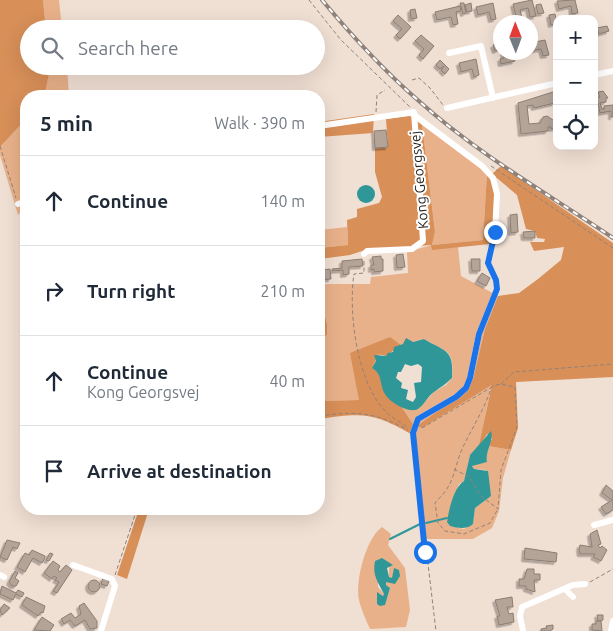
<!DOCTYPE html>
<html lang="en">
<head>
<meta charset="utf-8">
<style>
	body { margin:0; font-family:Ubuntu,sans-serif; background:#f6f6f7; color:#1f2937 }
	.controls { position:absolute; right:15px; top:15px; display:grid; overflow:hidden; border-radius:10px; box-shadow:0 5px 20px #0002 }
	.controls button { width:45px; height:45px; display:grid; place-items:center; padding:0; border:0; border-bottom:1px solid #e0e1e3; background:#fff; color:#1f2937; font:25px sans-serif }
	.compass { position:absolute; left:493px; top:15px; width:45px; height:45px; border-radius:50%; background:#fff; box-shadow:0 5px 20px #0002; rotate:359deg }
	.stop { position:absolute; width:15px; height:15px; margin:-11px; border:4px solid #1a73e8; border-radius:50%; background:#fff }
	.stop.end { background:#1a73e8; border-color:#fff; box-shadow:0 1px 5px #0008 }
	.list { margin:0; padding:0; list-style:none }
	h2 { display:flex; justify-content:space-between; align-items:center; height:65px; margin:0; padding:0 20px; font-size:21px }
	h2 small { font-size:16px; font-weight:400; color:#747a83 }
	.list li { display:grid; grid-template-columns:32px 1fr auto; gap:15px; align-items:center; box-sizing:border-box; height:90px; padding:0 20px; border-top:1px solid #e0e1e3 }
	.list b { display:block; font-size:19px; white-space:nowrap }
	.list p { margin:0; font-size:16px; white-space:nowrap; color:#747a83 }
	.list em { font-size:16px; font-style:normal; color:#747a83 }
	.icon { flex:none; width:28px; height:28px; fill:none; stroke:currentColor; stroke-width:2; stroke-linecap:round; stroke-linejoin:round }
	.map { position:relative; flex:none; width:613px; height:631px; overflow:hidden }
	.search { position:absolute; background:#fff; box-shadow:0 5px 20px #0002; left:20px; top:20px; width:305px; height:55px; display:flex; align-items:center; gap:12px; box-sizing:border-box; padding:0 18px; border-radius:28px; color:#747a83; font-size:19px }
	.panel { position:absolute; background:#fff; box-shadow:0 5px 20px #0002; left:20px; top:90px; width:305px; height:425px; border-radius:20px }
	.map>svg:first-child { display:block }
	.green { fill:#e8b18a; fill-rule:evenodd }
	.forest { fill:#d88f58 }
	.water { fill:#309799; fill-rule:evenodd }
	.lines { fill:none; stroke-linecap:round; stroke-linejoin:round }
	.stream { stroke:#309799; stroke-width:2 }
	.building { fill:#b4a498; stroke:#8c7d72; filter:url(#shadow) }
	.path { stroke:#8f837b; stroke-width:1; stroke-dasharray:4 2.5; stroke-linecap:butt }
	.minor { stroke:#fff; stroke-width:6 }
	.rail-casing { stroke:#8e827a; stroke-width:4 }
	.rail { stroke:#fff; stroke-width:2; stroke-dasharray:5.5; stroke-linecap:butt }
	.route { stroke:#1a73e8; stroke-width:6 }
	.labels { text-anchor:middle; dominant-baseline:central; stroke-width:4; stroke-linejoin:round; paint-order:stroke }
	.street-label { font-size:14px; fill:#28221d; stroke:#fff }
</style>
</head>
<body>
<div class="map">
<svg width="613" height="631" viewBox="0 0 613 631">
	<defs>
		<filter id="shadow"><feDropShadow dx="-2.5" dy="2.5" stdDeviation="0" flood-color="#0004"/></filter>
	</defs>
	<rect width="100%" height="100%" fill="#f0dfd3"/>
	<g class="green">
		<path d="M43,0H59L62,29H46Z"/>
		<path d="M50,66H67L69,96H41L46,89Z"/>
		<path d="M26,119V207L18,215L0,155V147Z"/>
		<path d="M422,124L487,173L483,240L432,245V249L458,247L461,276L498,296L485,329L473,379L422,428L492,385L478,449L470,455L464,481L459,484L447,521L450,526L464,529L473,524L475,508L491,496L486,470L474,469L472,465L487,462L486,454L488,446L511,450L503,478L499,511L492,528L473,539H423L411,434L413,424L402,407L414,410L419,408L434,392L446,385L452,378C455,348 445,352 424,339L401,345L389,337L360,400L319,401V340L327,335V324L319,284H370L371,277L408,273L407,252L432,245L435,232Z"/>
		<path d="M347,227L348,245L319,248V230Z"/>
		<path d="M382,527L391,534L388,545L405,568L410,610L406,627L370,629C366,620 361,609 359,600C355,581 366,538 382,527ZM389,563V577L392,579L386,581V585L390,588L387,597L377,604L379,593L383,596L384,594L378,587V579Z"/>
	</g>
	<g class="forest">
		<path d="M0,0H43L46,29H29V66H50V68L46,89L41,96H26V119L0,147Z"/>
		<path d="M374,114L373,133L319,137V122Z"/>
		<path d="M410,116L422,124L435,232L432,245L483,240L487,173C500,193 495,216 493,238L490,244L432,250L431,245L365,250L350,255L320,259L319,263V248L348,245L347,220L357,217V209L379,203L382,197L375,172V148L388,147L386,119Z"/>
		<path d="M501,166L613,243V377L516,382L518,428L511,450L488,446L492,439L487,434L478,449L492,385L422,428L417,426L459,396L473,379L485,329L498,296L519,293L538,279L561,260L564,247L534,251L530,242H544L545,239L537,238L535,231L526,229L517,195L492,174Z"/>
		<path d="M319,288L327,324V335L319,340Z"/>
		<path d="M390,337L401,345L386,356L378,354L372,368L378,371L413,424L411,434C372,412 362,413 319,419V401L359,400L350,353Z"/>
		<path d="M139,509H149L127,579L117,575Z"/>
	</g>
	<g class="water">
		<circle cx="366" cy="194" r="9"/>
		<path d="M406,338L413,342L424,339C445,352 454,348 452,378C446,384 441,387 434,392C428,396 424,405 418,409C409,414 389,402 385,394C379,384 383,374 372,368L376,361L374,355L386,356L388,353L393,352L394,347L403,344ZM405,364L411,366L418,364L422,367L421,382L414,383L416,397L413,402L406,399L408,390L401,388L402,383L396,378L398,372H401Z"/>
		<path d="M491,431C494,442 485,450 487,462L472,466L474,469L488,471L491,496L475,508L473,524C466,530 458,528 450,526L447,522C449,509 454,487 464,481L470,455Z"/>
		<path d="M382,558L393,565L387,568L389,577L392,578L394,568L399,570L400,576L395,584L386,582V585L390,588L385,605L380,606L377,604V592L383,596L384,594C378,582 372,575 375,561Z"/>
	</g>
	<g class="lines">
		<g class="stream">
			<path d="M426,523L447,518"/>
			<path d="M390,539L420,524"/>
		</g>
	</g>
	<g class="building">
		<path d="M532,0L536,16L530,17L528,8L520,10L522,18L517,20L513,4Z"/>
		<path d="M575,0L578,13L572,14L571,6L559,9L557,1Z"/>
		<path d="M460,3H464L466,13L463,14Z"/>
		<path d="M471,3L472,11L467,12L465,5Z"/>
		<path d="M493,3L496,19L491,20L489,12L478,15L476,7Z"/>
		<path d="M541,4L544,13L538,14L536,5Z"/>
		<path d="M460,6L461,11L456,12L458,24L453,25L451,17L437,20L435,12Z"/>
		<path d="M415,9L417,18L411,19L410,10Z"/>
		<path d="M555,14L557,23L551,25L549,15Z"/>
		<path d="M398,15L411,27L400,39L396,35L402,29L393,21Z"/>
		<path d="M607,26L609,31L599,34L597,28Z"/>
		<path d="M421,35L434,46L423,59L419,55L424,49L415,41Z"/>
		<path d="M545,40L549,55L543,56L541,49L530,51V43Z"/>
		<path d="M500,44V49L495,51L493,45Z"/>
		<path d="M503,52H512L515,61L501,64L500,59L504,58Z"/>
		<path d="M476,59L479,75L474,77L472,69L461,72L459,63Z"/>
		<path d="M440,60L449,69L445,74L441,70L444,66L440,69L436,65Z"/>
		<path d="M603,91L608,98H606V102L600,103L602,109H604V106L613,105V117H611V111L600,113L597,98L600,97L598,92Z"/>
		<path d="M553,92H557L555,103L534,108L533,105L527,106L529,124L540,123L543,117L547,116L553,120L557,119V128L551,129V127H548V131L521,134L518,103Z"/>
		<path d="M386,130L388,147L375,148L374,131Z"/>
		<path d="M517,214L518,232L511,233L510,215Z"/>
		<path d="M535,231V238H524L523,232Z"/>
		<path d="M403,254L405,267L397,268L396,255Z"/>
		<path d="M381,256V259H383V271L374,272V269L371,270V265H374L372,257Z"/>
		<path d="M362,259L363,266L349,267V274L343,275V270L332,271V269L342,268V261Z"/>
		<path d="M471,259H480V271H472Z"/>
		<path d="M330,269L331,279L319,280L321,270Z"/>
		<path d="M482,273L490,278L486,286L477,281Z"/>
		<path d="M606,485L613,491V510L606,514L601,507L612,500L602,493Z"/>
		<path d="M597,530L601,544L598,545L600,548L602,546L607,550L601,561L593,557L595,554H580L579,549L580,545L592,547L590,534Z"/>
		<path d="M7,540L20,543L17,549L13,547L7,560L0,557Z"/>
		<path d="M525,548L557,553L556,562L524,559Z"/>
		<path d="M32,550L45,556V558L42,563L33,558L25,572L17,567L25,553L29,555Z"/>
		<path d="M50,553L53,554L49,561L46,560Z"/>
		<path d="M53,561L60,566L58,570L60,572L66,565L72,570L57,593L53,591L59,582L55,580L57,578L54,576L52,579L44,573Z"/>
		<path d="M527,569H534V574H540V580H534L535,592L526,589V586H519V579H524Z"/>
		<path d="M15,571L18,573L15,578L19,581L16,586H12L9,582Z"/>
		<path d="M103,578L109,581L107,586L101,584Z"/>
		<circle cx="94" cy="586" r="6"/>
		<path d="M2,586L16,593L18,590L24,593L22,597L16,594L13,600L0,594Z"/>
		<path d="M26,597L45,606L43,613L41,612L38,616L22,605Z"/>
		<path d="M512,597L513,607H507L509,614L513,613L514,622L499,625L497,616H500L495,600Z"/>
		<path d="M84,603L97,621V628L90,629L85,620L75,626L70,620L64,624L61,619L71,613L75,618L81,614L79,606Z"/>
		<path d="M4,604L10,608L2,615L0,610Z"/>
		<path d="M597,615H603V620L598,621Z"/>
		<path d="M42,617L54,625L50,631L34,630Z"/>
		<path d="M596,621H601L602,631L592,630V624H596Z"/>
		<path d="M553,625V629L550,631H541V629L547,628L546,626Z"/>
	</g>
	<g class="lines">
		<g class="path">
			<path d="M309,0L341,40L410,107"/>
			<path d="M412,80L419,78L430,88L443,105"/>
			<path d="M376,112L377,95L385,90"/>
			<path d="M0,146L16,198"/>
			<path d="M491,166L613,248"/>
			<path d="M364,261V273L354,274C348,313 357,384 387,413C393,419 402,422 408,428"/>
			<path d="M501,384L514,372L613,364"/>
			<path d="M319,416C356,411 375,412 408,430"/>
			<path d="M422,428L492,387"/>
			<path d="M413,438L436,631"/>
			<path d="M454,469L469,477L481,496L498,509L501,470L517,427L515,387L501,384L492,386C485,408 473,426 463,447C457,459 455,476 448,487C445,493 439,498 435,503L438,523L445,531L464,534L490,523L498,509"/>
			<path d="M115,575L137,509"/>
			<path d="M590,582L613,569"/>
		</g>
		<g class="minor">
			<path d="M556,31L557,34"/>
			<path d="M449,53L481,46L493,98"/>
			<path d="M594,75L613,71"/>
			<path d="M447,108L557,83"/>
			<path d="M319,126L414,112L423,241L412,249L367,251L364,254"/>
			<path d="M18,204L26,201"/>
			<path d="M413,433L418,419L456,397L466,388L470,378L479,334L497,289L496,280L488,263L495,232L497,194L493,178L482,166L414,115"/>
			<path d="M594,525L613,520"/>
			<path d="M73,565L112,579L115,586L101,631"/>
			<path d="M0,575L4,577"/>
			<path d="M565,589L573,597"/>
			<path d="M523,631L520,616L522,607L573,585L585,584"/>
			<path d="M611,631L613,621"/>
		</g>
		<defs>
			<path id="rail" d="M322,0C352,36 384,71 420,102C478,154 548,194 613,238"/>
		</defs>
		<use href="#rail" class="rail-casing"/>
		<use href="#rail" class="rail"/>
	</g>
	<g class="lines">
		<path class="route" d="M425,552L413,433L418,419L456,397L466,388L470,378L479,334L497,289L496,280L488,263L495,232"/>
	</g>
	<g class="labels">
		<g class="street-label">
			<text transform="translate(419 180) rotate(-95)">Kong Georgsvej</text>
		</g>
	</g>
</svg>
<div class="controls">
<button>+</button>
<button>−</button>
<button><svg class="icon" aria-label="locate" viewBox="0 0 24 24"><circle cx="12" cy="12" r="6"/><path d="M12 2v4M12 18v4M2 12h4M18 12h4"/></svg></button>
</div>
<svg class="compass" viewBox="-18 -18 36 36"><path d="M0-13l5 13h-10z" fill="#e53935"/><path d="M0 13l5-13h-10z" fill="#747a83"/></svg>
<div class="stop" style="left:425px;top:552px"></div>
<div class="stop end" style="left:495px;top:232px"></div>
<div class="search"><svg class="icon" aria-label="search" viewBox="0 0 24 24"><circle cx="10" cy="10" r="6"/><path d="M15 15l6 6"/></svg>Search here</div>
<section class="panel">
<h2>5 min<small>Walk · 390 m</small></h2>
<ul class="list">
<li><svg class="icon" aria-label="ahead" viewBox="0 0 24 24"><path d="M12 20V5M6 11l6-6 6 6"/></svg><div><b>Continue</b></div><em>140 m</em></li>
<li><svg class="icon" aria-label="right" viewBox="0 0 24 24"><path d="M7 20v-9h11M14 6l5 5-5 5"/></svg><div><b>Turn right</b></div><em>210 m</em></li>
<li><svg class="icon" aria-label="ahead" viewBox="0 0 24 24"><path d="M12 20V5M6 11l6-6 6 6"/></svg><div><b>Continue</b><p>Kong Georgsvej</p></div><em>40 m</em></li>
<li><svg class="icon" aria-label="arrive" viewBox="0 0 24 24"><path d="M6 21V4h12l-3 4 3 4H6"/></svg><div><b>Arrive at destination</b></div></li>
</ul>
</section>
</div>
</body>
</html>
